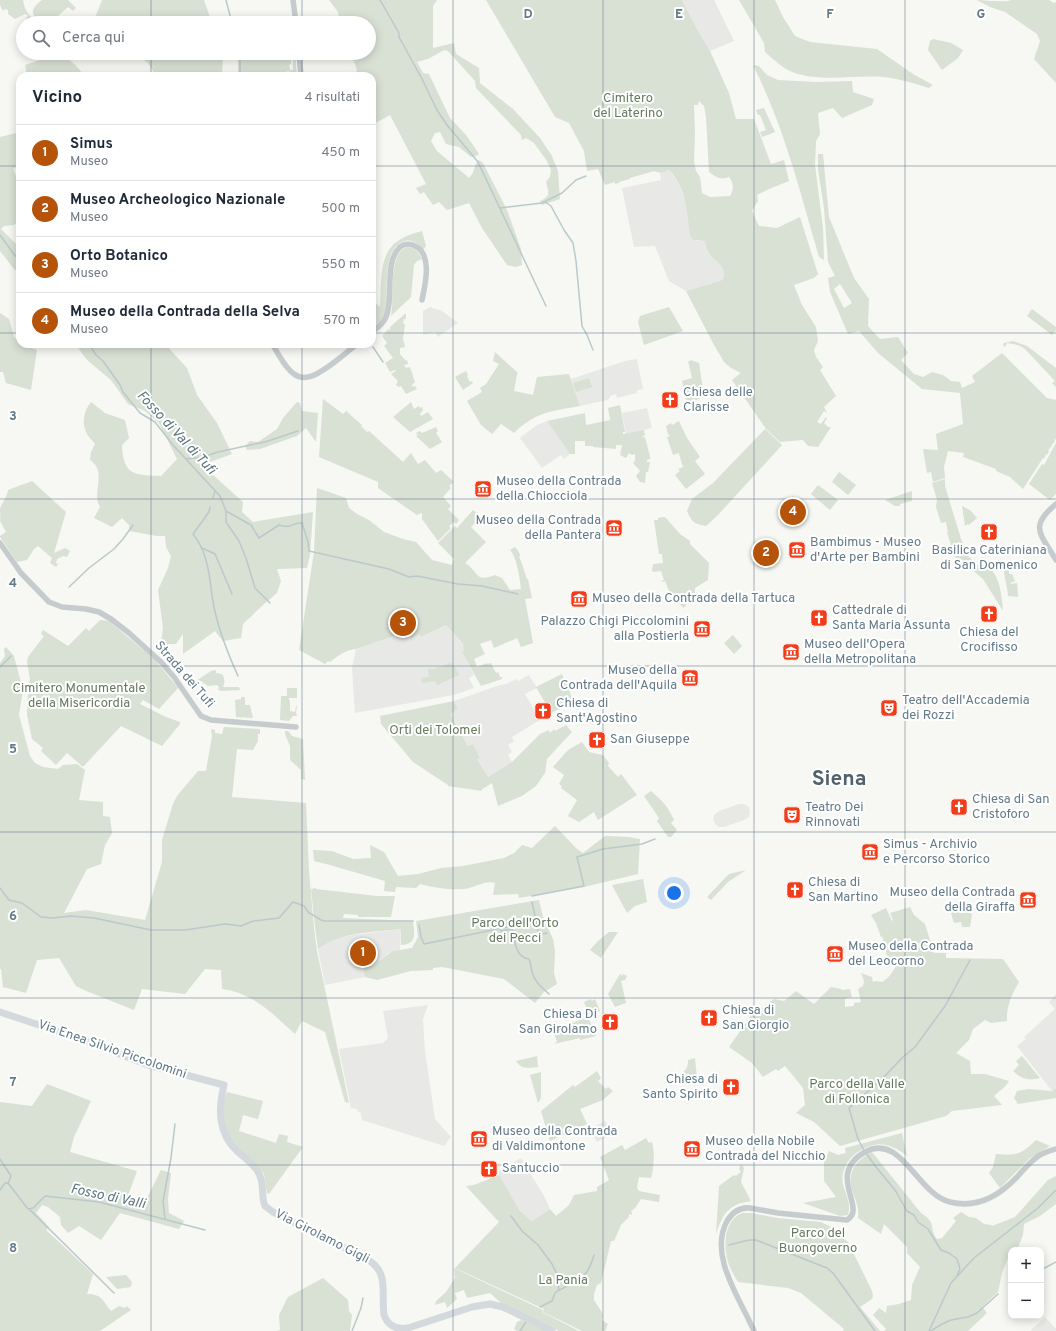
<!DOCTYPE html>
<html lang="it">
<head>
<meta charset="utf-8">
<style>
	body { margin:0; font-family:Overpass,sans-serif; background:#f2f2f3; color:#1f2937 }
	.controls { position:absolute; right:12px; bottom:12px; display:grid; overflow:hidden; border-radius:8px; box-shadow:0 2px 10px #0003 }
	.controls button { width:36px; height:36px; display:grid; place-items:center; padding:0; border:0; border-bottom:1px solid #e0e1e3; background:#fff; color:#1f2937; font:20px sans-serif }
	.you { position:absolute; left:674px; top:893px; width:14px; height:14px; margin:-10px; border:3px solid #fff; border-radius:50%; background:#1a73e8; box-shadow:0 0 0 6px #1a73e833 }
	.badge { display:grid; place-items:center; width:26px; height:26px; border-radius:50%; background:#b45309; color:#fff; font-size:13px; font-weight:700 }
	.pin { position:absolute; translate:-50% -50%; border:2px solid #fff; box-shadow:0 1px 4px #0006 }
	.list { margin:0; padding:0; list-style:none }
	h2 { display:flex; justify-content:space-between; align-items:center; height:52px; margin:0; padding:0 16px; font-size:17px }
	h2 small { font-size:13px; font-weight:400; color:#747a83 }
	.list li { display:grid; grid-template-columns:26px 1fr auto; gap:12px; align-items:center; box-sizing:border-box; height:56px; padding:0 16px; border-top:1px solid #e0e1e3 }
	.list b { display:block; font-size:15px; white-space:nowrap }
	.list p { margin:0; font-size:13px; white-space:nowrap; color:#747a83 }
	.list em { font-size:13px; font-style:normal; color:#747a83 }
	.icon { flex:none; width:22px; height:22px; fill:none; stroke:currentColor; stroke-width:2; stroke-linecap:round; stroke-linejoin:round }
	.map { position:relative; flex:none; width:1056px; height:1331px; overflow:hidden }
	.search { position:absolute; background:#fff; box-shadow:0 2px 10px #0003; left:16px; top:16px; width:360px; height:44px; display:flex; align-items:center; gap:10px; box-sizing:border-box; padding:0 14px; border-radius:22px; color:#747a83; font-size:15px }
	.panel { position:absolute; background:#fff; box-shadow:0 2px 10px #0003; left:16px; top:72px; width:360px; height:276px; border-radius:12px }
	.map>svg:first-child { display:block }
	.built { fill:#e8e9e7 }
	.green { fill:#d9e0d4; fill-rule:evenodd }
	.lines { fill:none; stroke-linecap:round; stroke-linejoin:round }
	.stream { stroke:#bac9cc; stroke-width:1.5 }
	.minor { stroke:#c6cbcd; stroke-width:5.5 }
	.major { stroke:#d4d9dd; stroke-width:7 }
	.grid { fill:none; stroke:#637a87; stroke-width:1; stroke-opacity:0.55 }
	.labels { text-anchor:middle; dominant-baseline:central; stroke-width:4; stroke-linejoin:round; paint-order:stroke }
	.park-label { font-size:13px; fill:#66795f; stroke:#fff }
	.poi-label { font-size:13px; fill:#637a87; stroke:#fff; text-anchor:start }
	.street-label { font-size:13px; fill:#637a87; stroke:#fff }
	.water-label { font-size:14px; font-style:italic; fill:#5a767c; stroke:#fff }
	.town-label { font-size:21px; font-weight:bold; fill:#52626c; stroke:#fff }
	.grid-label { font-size:13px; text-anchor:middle; font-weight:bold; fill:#637a87; stroke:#fff; stroke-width:4; stroke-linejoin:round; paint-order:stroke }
</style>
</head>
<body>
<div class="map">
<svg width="1056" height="1331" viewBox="0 0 1056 1331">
	<rect width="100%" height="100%" fill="#f7f7f3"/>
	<g class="built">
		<path d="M682,0H714L734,41L710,51L697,29Z"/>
		<path d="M669,170L678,182L684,198L696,241H705L708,252L724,268V275L723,279L720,281L686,291L669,281L655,246L634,247L622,188L661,180L660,173Z"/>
		<path d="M430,307L442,311L458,323L438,337L435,332L423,335V311Z"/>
		<path d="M637,359L643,389L637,390V393L617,398L616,394L610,396L609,399L607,400L580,406L571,379L625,361Z"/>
		<path d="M647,408L652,428L626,434L622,413Z"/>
		<path d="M547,421L570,454L564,459L561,455L542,468L520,438L537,425Z"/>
		<path d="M446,625L464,646V650L462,652L474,675L469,678L474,688L454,695L355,713L352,668L356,649L410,631L420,634L421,637Z"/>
		<path d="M529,675L537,688L525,694L540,720L512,737L514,741L508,745L512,752L508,755L512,762L488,777L477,759L480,758L473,745L469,747L449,714L458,709L454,701L500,685L506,684L517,679L518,681Z"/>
		<path d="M739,804H744L749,807L750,812L749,817L744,820L724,827H719L715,824L713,818L715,814L719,811Z"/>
		<path d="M401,929L400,950L389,953L372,966H363L365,977L325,985L318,949L326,942L335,939L353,935Z"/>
		<path d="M1056,994V1088L1052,1091L1017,1046L1026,1039L1024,1037L1055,1009L1049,1002Z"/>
		<path d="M428,1005L423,1019L425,1051L435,1119L451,1137L444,1146L362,1120L361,1113L357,1111V1109L351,1108L339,1049L383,1043L388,1038L383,1011Z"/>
		<path d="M605,1121L607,1124L609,1123L616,1131L597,1142L590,1129Z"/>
		<path d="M521,1158L544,1196L550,1209L532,1221L520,1211L499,1175V1171Z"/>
		<path d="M1045,1317L1056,1329V1331H1030Z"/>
	</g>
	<g class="green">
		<path d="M0,0H23C24,10 30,17 37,23H31L29,19L25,18L29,16L25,14L15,19L8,14V10L5,9L3,11L0,5Z"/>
		<path d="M42,0H68L76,8L73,11L68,7L50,23H42C31,14 29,10 42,0Z"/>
		<path d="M102,0H204L212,23H93Z"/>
		<path d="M329,0H437L433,6V48L454,43L456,54L479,68L480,83L513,109L540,138L552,156L558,171L560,199L542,205L540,201C551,196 549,193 546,182L550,177L551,170L547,161L534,143L526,138L522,140L521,135L476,88L475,81L448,51L444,50L428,59L417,62L423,73L429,74L450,118L466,135L479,154L476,156L471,157L459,147L446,144L440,132L435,133L431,141L437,151L469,178C476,171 473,165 479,160L483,163L507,210L521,249L522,265L516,267L507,265L482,228L469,203L447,210L439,202L433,205L424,192L420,194L416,188L426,184L390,115L372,125V76H355L357,70L351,53H369V23H340L338,12Z"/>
		<path d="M486,0H682L697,29L710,51L729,93L736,119H754L771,164L784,160L789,181L769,189L757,195L758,201L752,211L759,226L777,228L800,217L818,274L814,278L794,285L802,305L816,327L818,341L814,350L816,357L823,367L820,370L836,396L824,407L827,413L824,411L817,422L821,424L826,417L827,418L824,423L828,427H831L818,447L808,446L803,440L780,442L766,429L732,380L741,373L731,368L724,362L714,345L686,291L720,281L723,279C728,265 715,263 709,253C706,249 706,245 705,241L693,240L690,235C687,212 686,187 669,170L660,173L654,171L630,178V179L619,182V183L615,184V182L605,185L598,169L587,171L584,151L569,123L555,117ZM699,101L704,106L706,117L709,172C717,178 721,180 729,177C734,183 734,190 730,196L710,197L702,193L700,177L696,171L694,161L695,134L694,105H698Z"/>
		<path d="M739,0H775L783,17L795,36L810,42L877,49L913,74L933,85L929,88C914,83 899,79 884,77C855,75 822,82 795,73C783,69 774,60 765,52L764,43Z"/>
		<path d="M977,0C985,0 1005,3 1011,0H1049L1054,3L1056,2V83L1034,59L1040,41L1037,34L1005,12L990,7Z"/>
		<path d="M933,39L951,43L963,50L958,58L942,70L928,50L930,41Z"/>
		<path d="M134,53H223L222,76H156L148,63Z"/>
		<path d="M238,53H291V64L289,65L290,70H293V53H295L297,76H290L289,71L268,76H238Z"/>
		<path d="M57,54C68,56 78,67 84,76H27L25,65Z"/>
		<path d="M753,65L759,66L767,75L778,80L816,82L852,81L853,92L874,99L872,105L842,118L833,108L818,113L820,134L816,141L815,165L823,228L824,260L819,257C800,192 784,126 753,65Z"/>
		<path d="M764,108L775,132L762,137L760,132L766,130L760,115H758L756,110Z"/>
		<path d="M20,132V164L13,169L16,176L20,169V219L14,225L4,226L1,229L20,248V273L14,269L0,251V137Z"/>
		<path d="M818,154H823L829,217L854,278L869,299L868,326L880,339L898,337L908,353L901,360L914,374L923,377L932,372L943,375L951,381L960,382L962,388L975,382L972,376L1002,353L1047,398L1056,400V439L1054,440L1055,441L1053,444H1052V446L1048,450L1049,451L1047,455L1046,454L1044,459L1043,458L1023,489L1010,477L996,471V469L963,457L964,453L948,451L944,467L945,478L933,482L931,472L927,473L923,449L938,450L936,434L963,424L960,393L922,389L878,353L859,331L848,334L830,292L828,278L835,276L828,262L824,208L818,169ZM840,284L852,303L844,308L834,289Z"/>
		<path d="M422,231L426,246L423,250C418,244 413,239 405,241C379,249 391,295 384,315C382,321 377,324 372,328V300L380,307C382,283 377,252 401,239C408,235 415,233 422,231Z"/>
		<path d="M407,247C415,247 418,252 422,259L417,261L414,265L411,297L391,316C395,299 387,254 407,247Z"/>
		<path d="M669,307L683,331L644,345L638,322L640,316Z"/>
		<path d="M1032,309L1056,327V330L1052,335L1027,316Z"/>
		<path d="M0,313L9,319L14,337L20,342V344L37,350L31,390L6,383L3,372H0Z"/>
		<path d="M406,313V319H404L403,324H405L403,339L405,347L400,348V354L406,361L407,360L408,364L404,365L406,368L410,367L415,382L412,385L413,387L415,386L417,389L406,394L401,386L399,387L396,385L398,381L391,374L396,371L395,370L390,372L385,363L393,358L384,346L387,343L382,336L388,329L390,330V327Z"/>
		<path d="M1013,341L1027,346L1056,368V387L1052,383L1055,381L1026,350C1020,345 1015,344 1007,343L1005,347L1003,345L1004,343Z"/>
		<path d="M75,344H165L187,368L197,395L217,423L232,454L202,465L243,502L242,512L253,522L313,512L310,555L307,568L277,569L281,581L277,593L263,605L243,624L241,638L223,641L215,631L183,654V634L176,644H169L160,649L163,628L158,590L168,568L171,556L166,547L165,536H157L129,531V525L122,518L112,527L94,518L100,507C91,492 108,472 90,460L91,452L95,444C93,441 89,438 87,434C81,423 84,411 91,402L105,413L125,420L129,438L122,445C123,476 135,475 161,476L177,459L159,423L145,411L128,404L111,380L88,361Z"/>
		<path d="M495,352L518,373L517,374L514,391L533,395L537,377L569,374L580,406C552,411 535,412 514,433L501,424L492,434L481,425L467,401L482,392L480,388L486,384L499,364L493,361Z"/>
		<path d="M691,360L699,363L704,396L687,405L682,381L692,378L688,361H690Z"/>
		<path d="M466,371L468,375L467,376L470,382L472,381L473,383L463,390L455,377Z"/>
		<path d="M589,378L592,387L576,392L573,383Z"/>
		<path d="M323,399L343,414L346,411L362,425L361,426L367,432L369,431L403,462L411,453L418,464L425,460L436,473L441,470L454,482L449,486L451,488L443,497L451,506L448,509L459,520L456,524L454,522L449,526L451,528L438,541L422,519V513L417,515L378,488V482L319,457Z"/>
		<path d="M297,402L300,403L302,411L318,413L316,442L306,428L297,436L260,449L247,450L245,446L250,441L258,442L277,429L283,418Z"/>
		<path d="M411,402L414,409L419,406L420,408L422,407L423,410L420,414L421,416L428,412L433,419L410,432L393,417Z"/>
		<path d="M620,405L625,432H623V434L644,430L645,435L643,436V438L645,437L650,457V459L647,460V462H650L648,472H646L645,483L640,482L636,476L640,471L633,463L635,461V454L632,455L629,453L626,458L620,455L622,445H616V449L593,447V446H585V441H575V454H570L547,421L585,413L586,425L610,420L608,408Z"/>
		<path d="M679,421L687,438L700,457L695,461L705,474L686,489L675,475L680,471L678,469L683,467L679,454V453L673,455L667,437L670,436L668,434L666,426L671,423L672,425Z"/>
		<path d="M436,427L438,431L436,433L442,442L430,449L416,436L418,435L416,433L420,431L422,433Z"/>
		<path d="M765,429L782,445L718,515L706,526C694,524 692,522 687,511L692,499L713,483Z"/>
		<path d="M1056,443V494L1050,500L1029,484L1042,464L1044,465Z"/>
		<path d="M839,472L856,485L848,495L832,482Z"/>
		<path d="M945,479V486L961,539L969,557L977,565C999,561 1002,596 1003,611L983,579L970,568L956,559L947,533H948L946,522L941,523L936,507L937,500L932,483Z"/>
		<path d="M32,481L66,512L54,553L65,548L70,551L67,557L63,556L57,559L56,563L58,564L56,567L50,563L52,558L38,546L34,549L27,560L17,562L0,537V536L6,532L0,521C1,517 0,513 0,509C2,502 7,498 8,490Z"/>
		<path d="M818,485L838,500L830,510L811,494Z"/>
		<path d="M317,488L346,498L349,508L357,514L369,520L384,532L403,539L416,542L432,560L452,565L454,559L438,543L455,526L457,528L473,510L481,517L471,527L486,542L465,563C479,571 474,583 495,575L502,578L510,590L521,589C520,579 517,557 510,550L515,547L519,552L520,556L519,557C523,564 524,572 527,579H528L532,598L525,599L533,643L521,647L517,638L494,648L491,640L480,644L485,654L474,659L477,667L487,663V664L491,663L496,673L498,672L500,677H502V679L481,686L462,652L464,650L463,644L446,625L421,637L419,634L411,639L409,631L356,649C345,650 338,656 330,662L328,661L325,664L299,650L314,552Z"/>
		<path d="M912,491V501L900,504V506H895L885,500Z"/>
		<path d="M962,506L970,510L977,518L969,525L968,524L965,526Z"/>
		<path d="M662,517H665L680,534L690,541V544L709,563L708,580L695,588V594L690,593L688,599L689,600L684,608L674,599L675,597L669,591L665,581L662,582L661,581L664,580L661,571L653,572L652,570L653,564L663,563L662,554H659L654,520H658V518Z"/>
		<path d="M1009,567V574H1012L1015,581L1010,583L1011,584L1017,583L1018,597L1008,596C1008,588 1003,574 1004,568Z"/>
		<path d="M100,620L109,621L155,660L175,684L178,688L159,709L143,700L140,704L166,717L180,722V724L162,746L121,726L83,767L67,753L56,765L41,751L43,748L32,739L27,715L28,691L30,679L27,662L28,657L44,636L41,634L43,630L68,646L86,628L89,631Z"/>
		<path d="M733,635L742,646L734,654L724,643Z"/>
		<path d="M6,647L14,656L23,690L19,715L30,756L35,763L43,767L58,769L63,765L77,764L85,770L79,800L103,802V816L110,817L112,833L105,845L101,864L87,869L64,913L86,910L145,920L162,862V840L173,804L177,796L198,771H206L212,736L211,729L215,730V733L222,734L224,727L260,729V734H258V741L253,750L237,749L232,797L306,803L309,871L314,928L317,951L349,1103L345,1102L325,1032L302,1021L295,1034C273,1014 253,993 222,989L221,970L205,969L185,994L142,989L134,1010L84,990L76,986L59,958L37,960L26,993L3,987L1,969H0V663L5,656L4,649Z"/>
		<path d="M451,663L453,665H454L459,675L437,685L435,681L422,683L421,678L429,677L428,669L431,668V670Z"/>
		<path d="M216,670V673L222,674C225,678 225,683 223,687H239L240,690L220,691V690H218L219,687L217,685L208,686L201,681H196L211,671Z"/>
		<path d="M562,674L574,702L551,713L536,687Z"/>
		<path d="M287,688H297V698H289V700H290V711L295,712L296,706H297L296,713L297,716H293L289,721L280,720L281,696H287Z"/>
		<path d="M241,697H245V705H250L253,718L236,717L235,700L241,699Z"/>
		<path d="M454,701L458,709L450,714L468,746L473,744L480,758L477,759L488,777L512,762L540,734L549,730L550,733L554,729L555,731L566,725L572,732L547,759L545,773L536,786L522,796L498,806L492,783L481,790L482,791L448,786V785L413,762L381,724L380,716Z"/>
		<path d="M285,731H288L292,736L303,739L305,780L301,779V770L291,761L290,758V746L285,734Z"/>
		<path d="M582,742L589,752L603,755L609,763L608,766L618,777L621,774L637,795L598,820L594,812L579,822L568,816L577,800L561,788L562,786L559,784L564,775L553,767L568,750Z"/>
		<path d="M651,791C663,802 667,805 674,820L671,823L677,830L671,837H668L657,821L659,818L644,796Z"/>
		<path d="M555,826L577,849L583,853L605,836L628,837L640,839L638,874L584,887L519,898L518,894L493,895L495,883C484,880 475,888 464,889C449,890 435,888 420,884L416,888L396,887L395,892L384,891L385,881L330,865L314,861L313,850L332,851L353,859L371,858L370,845L384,852L398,876L418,874L441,868L463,866L504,858L514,853L522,845L532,848Z"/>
		<path d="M746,870L728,882L711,900L707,897L729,874Z"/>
		<path d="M643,879L647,902L635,906L627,913L612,885Z"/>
		<path d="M316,888V889L377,896H395L391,917H358V915L344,914L343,918L413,921C414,933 418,944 401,945V929C375,932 339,932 318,949L315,927L311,889Z"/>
		<path d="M539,900L543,917L553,939L555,952L554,973L557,984L544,992L535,1003L504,979L442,967L433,968V970L411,971L377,980L365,977L363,966H372L393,951L412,948L418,937L416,921Z"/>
		<path d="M957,902L966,911L972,914L970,927H962L961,922L954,923L951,913L954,909L951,906Z"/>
		<path d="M910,907L914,915L925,924L934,953H946V958L1003,959L1019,982C1012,994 1006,1006 1007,1021L991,1023L985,1020L973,1029L969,1040L956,1053L970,1061L971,1074H985L1009,1081C1005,1088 1000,1090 994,1096L1002,1105L952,1111L946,1116L840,1146L814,1122L796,1113L805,1105L803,1088L785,1066L778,1071L776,1069L763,1077L752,1063L729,1047L750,1017L774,999L784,1001L796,991L814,1004L831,987L841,989L842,990L850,989L852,997L845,999V1007L854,1006V1003L861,1002L858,989L863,986L864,981L861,973L872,977L873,982L876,981L882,982C891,977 895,968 899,959H891L887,955L882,940H884L882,937H881L876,923L871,915L886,908L892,921L893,920L890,913Z"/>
		<path d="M609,932H618L601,958L590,950L598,941Z"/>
		<path d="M620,974L622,976L623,974L627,976L625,980L621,981L626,1003L615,1007L608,994Z"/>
		<path d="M591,999L592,1001L595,999L600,1011L588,1016V1013L584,1002Z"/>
		<path d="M588,1017L596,1036L580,1040V1038L554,1044L557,1042L553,1030Z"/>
		<path d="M537,1056L538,1067C528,1068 522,1070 516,1061Z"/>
		<path d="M1022,1056L1040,1078C1029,1081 1021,1079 1013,1071L1019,1065L1016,1061Z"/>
		<path d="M695,1058L697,1079L679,1085V1075C686,1071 688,1068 688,1060Z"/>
		<path d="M597,1071L601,1078L598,1081L606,1089L608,1087L613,1091L603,1100L580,1109L587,1124L550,1141L541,1111L573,1085L575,1087Z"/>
		<path d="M541,1072V1098L538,1103L530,1075Z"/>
		<path d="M47,1084L91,1101L74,1137L70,1152L137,1171L126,1201L146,1200L161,1170L171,1173L168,1199L169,1213L184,1221L179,1229L120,1213L101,1240L79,1226L68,1233L61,1225L60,1217L48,1207L42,1205L36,1213L49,1227L46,1230L93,1274L87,1294C102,1294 103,1301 111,1311L119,1306L125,1308L127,1306L131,1310L100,1331H0V1102L32,1106Z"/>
		<path d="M1056,1088V1098L1018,1104L1014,1098L1017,1091L1029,1089L1052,1091Z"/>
		<path d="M227,1092L263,1101L258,1119L243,1115L239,1131L276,1143L279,1134L288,1136L287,1142L303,1147L269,1194L267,1193L264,1174L258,1166L233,1143L228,1136L223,1122L224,1099Z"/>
		<path d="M902,1133L907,1156C896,1147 883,1141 870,1146C852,1152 838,1168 844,1188C847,1197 851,1205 848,1215L840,1216L803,1203L836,1197L824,1181V1162L829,1151L838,1155L846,1153L845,1148Z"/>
		<path d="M646,1138L649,1143L652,1142C655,1153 654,1167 651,1178L639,1177L637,1188L639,1191L660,1195L659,1202L641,1199L635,1208L631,1211L632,1213L631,1215L629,1214V1217L621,1225L614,1241H611L601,1283L597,1285L594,1294V1300L603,1314L602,1320L608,1324L605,1331H582L543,1312L544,1309L455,1268L499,1222L466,1186L474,1185L499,1175L520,1211L532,1221L550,1209L556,1216L569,1205L574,1195L597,1191V1187L609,1180L600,1157L622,1145L625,1150Z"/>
		<path d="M1036,1140L1050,1146L1030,1158L1000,1188L989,1173L993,1167L996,1154C1016,1156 1022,1154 1036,1140Z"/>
		<path d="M872,1152L921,1213C938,1224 928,1227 937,1239L942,1238L956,1221L953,1218L961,1212L969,1217L976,1218L984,1224L991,1225L992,1226L1015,1217L1048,1180L1056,1176V1204L1040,1216L1024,1224L1023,1235L1017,1250H1011V1258H1008L1002,1273L998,1292L982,1307L987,1313L968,1331H884L886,1329L873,1315L879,1308L886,1313L887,1306L899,1304L911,1300L912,1285L920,1267L907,1253V1247L884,1224L881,1234L858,1218C859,1210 857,1203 854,1196C846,1175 852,1163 872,1152Z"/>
		<path d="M741,1164L744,1168L741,1182L751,1201C729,1204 723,1213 716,1234L719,1186L734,1175L736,1176L741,1172L739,1169Z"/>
		<path d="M742,1213H752L777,1218L821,1222L829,1226L848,1242L872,1291L873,1296L872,1299L860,1307L880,1331H843L844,1329L801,1293L788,1288L738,1282C734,1275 730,1269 728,1262C723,1246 724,1220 742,1213Z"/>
		<path d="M454,1268L543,1310L542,1312L579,1331H559L501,1303L490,1293L467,1298L464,1290L455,1293L457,1299L447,1308L445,1302L435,1305L436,1301L446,1292L455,1278Z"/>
		<path d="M126,1275L132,1282L131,1287L117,1289L106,1277Z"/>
		<path d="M323,1278L348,1300L349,1311L352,1315L350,1331H276L280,1330L279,1315L288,1297Z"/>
		<path d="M521,1320L545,1331H517L514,1329L517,1322Z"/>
	</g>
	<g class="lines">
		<g class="stream">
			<path d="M226,0L232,23"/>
			<path d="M380,0L399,33V37L422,79L437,110L447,125L478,162L546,306"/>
			<path d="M240,53V76"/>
			<path d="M545,202L551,206L564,230L573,243L576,261L582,326L587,335L593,350"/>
			<path d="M500,208L542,203L562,193L576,180L586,176"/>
			<path d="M0,235L13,253L20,261"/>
			<path d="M89,344L96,355L103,361L120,385L123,392L140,413L155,422L173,445L220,496"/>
			<path d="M373,347L383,362"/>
			<path d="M265,442L298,431"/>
			<path d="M186,459L203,457L218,452L264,442"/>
			<path d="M220,496L226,511V522L239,541L246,558L255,588L270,603"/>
			<path d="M213,498L215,491"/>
			<path d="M210,507L209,512L193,534C196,538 199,542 201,547C210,565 210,587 214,607C219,631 228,654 238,676"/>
			<path d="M226,511L251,525L259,538L279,525C293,529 292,522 302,523L308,542L309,551L389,569L409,577L417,576L458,584L482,586L518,594"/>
			<path d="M202,548L215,554L232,594"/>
			<path d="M69,587L89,568L114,549L123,539L133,525"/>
			<path d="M0,667L11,656"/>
			<path d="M0,888L9,900L22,903L41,917L53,918L71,916L94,918L151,930H185L225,924L241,926L253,921L279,918L293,902L304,906L309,913L313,915"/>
			<path d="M532,896L584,886L577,857L603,849L642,844L655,839"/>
			<path d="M532,902L539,935L547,933"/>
			<path d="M313,915L321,920L324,921H413"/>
			<path d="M419,925L421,937L424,944L537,921"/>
			<path d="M500,928L501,931L512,929C515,941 515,957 529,959C531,964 531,967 532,972C535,983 542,987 549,994"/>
			<path d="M864,1150L858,1139L849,1108L884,1077L903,1057L915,1047L945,1006L970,960"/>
			<path d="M866,1153L876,1167L895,1190L907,1211L914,1215L918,1222L928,1229L941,1250L949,1253L957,1259L960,1269L957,1276"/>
			<path d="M0,1159L11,1176L8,1183"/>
			<path d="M0,1190L5,1183H8L28,1209L33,1208L45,1196L99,1202L205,1230"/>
			<path d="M30,1210L114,1293"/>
			<path d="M511,1216L522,1231L538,1245L552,1264L556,1272L559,1290L555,1293L552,1301L540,1307"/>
			<path d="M165,1219L163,1201L171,1158L175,1124"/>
			<path d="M729,1245L749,1240H756L827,1268L833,1273L875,1331"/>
			<path d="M1041,1270L1056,1262"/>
			<path d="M559,1290C564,1289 566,1286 570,1284C584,1280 590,1269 594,1255"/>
			<path d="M352,1331L361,1308L363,1298"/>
			<path d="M520,1331L526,1322"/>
			<path d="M929,1331L951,1283L974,1258L1038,1208L1056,1190"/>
			<path d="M931,1331L942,1324L951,1320L968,1317L977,1313L998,1294"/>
		</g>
		<g class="minor">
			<path d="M293,0L296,23"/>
			<path d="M299,53L301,76"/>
			<path d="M372,332C377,328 382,325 385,319C395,299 383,263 400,247C404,244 410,243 415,246C433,255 425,285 422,300"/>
			<path d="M272,344C279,354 284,367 294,374C298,377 303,378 308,377C320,376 347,352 357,344"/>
			<path d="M1056,504C1028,527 1041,534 1056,560"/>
			<path d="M0,543L21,573L49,602L62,607L86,609L99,612L111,619L129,633L161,662L174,677L201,716L211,720L296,727"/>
			<path d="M754,1331C741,1300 708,1256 727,1221C732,1213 740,1207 750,1208L778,1213L847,1220C868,1208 825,1175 865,1152C901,1132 917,1194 950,1202C977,1209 999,1196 1017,1177C1023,1170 1029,1163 1037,1157C1042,1153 1049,1151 1056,1149"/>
		</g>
		<path class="major" d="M0,1012L78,1038L148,1065L224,1085C218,1110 218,1133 237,1151C244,1157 252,1163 257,1170C266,1184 260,1194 265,1206L273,1212L365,1258C390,1271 381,1291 384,1315C388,1326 397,1330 408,1328L472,1307L490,1304L503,1307L552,1331"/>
	</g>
	<path class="grid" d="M151,0V23M302,0V23M453,0V1331M603,0V1331M754,0V1331M905,0V1331M151,53V76M302,53V76M0,166H20M372,166H1056M0,333H20M372,333H1056M151,344V1331M302,344V1331M0,499H1056M0,666H1056M0,832H1056M0,998H1056M0,1165H1056"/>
	<defs>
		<symbol id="church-square" viewBox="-11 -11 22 22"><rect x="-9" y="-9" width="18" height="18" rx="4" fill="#f23b18" stroke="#fff"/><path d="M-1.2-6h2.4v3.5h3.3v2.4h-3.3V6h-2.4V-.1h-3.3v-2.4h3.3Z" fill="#fff"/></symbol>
		<symbol id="museum-square" viewBox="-11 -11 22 22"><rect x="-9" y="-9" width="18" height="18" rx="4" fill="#f23b18" stroke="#fff"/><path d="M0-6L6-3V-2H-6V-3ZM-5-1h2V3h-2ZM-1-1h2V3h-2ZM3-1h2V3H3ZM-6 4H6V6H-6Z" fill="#fff"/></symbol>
		<symbol id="theatre-square" viewBox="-11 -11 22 22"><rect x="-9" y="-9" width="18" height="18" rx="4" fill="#f23b18" stroke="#fff"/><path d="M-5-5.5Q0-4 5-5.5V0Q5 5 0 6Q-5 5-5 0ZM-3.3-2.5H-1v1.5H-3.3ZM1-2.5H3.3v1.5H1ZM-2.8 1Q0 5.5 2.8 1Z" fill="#fff"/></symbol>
	</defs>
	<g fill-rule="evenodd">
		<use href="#church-square" x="660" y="390" width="20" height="20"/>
		<use href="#museum-square" x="473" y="479" width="20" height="20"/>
		<use href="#museum-square" x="604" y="518" width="20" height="20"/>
		<use href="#church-square" x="979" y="522" width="20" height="20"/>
		<use href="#museum-square" x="787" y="540" width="20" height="20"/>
		<use href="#museum-square" x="569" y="589" width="20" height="20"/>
		<use href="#church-square" x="979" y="604" width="20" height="20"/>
		<use href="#church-square" x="809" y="608" width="20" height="20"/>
		<use href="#museum-square" x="692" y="619" width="20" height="20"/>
		<use href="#museum-square" x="781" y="642" width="20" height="20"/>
		<use href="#museum-square" x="680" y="668" width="20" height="20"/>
		<use href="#theatre-square" x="879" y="698" width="20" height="20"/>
		<use href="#church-square" x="533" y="701" width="20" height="20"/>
		<use href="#church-square" x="587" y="730" width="20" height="20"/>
		<use href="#church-square" x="949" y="797" width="20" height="20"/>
		<use href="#theatre-square" x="782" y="805" width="20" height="20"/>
		<use href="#museum-square" x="860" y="842" width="20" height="20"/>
		<use href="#church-square" x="785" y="880" width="20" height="20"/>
		<use href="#museum-square" x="1018" y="890" width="20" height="20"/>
		<use href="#museum-square" x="825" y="944" width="20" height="20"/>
		<use href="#church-square" x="699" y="1008" width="20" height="20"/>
		<use href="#church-square" x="600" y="1012" width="20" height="20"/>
		<use href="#church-square" x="721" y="1077" width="20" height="20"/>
		<use href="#museum-square" x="469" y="1129" width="20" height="20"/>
		<use href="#museum-square" x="682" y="1139" width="20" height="20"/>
		<use href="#church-square" x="479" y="1159" width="20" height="20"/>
	</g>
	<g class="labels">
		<g class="park-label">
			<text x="628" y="99">Cimitero<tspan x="628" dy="15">del Laterino</tspan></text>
			<text x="79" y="689">Cimitero Monumentale<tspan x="79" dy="15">della Misericordia</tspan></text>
			<text x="435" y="731">Orti dei Tolomei</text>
			<text x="515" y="924">Parco dell'Orto<tspan x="515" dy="15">dei Pecci</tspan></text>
			<text x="857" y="1085">Parco della Valle<tspan x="857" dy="15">di Follonica</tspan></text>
			<text x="818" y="1234">Parco del<tspan x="818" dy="15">Buongoverno</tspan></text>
			<text x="563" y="1281">La Pania</text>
		</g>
		<g class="poi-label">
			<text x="683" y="393">Chiesa delle<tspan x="683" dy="15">Clarisse</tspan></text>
			<text x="496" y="482">Museo della Contrada<tspan x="496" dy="15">della Chiocciola</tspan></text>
			<text x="601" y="521" text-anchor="end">Museo della Contrada<tspan x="601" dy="15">della Pantera</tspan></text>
			<text x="810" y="543">Bambimus - Museo<tspan x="810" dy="15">d'Arte per Bambini</tspan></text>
			<text x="989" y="551" text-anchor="middle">Basilica Cateriniana<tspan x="989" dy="15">di San Domenico</tspan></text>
			<text x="592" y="599">Museo della Contrada della Tartuca</text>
			<text x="832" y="611">Cattedrale di<tspan x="832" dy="15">Santa Maria Assunta</tspan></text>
			<text x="689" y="622" text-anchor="end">Palazzo Chigi Piccolomini<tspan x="689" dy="15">alla Postierla</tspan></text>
			<text x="989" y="633" text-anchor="middle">Chiesa del<tspan x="989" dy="15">Crocifisso</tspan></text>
			<text x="804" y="645">Museo dell'Opera<tspan x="804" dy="15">della Metropolitana</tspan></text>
			<text x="677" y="671" text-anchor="end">Museo della<tspan x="677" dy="15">Contrada dell'Aquila</tspan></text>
			<text x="902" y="701">Teatro dell'Accademia<tspan x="902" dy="15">dei Rozzi</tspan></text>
			<text x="556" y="704">Chiesa di<tspan x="556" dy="15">Sant'Agostino</tspan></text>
			<text x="610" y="740">San Giuseppe</text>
			<text x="972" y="800">Chiesa di San<tspan x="972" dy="15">Cristoforo</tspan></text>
			<text x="805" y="808">Teatro Dei<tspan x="805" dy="15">Rinnovati</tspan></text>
			<text x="883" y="845">Simus - Archivio<tspan x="883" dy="15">e Percorso Storico</tspan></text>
			<text x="808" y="883">Chiesa di<tspan x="808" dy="15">San Martino</tspan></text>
			<text x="1015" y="893" text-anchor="end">Museo della Contrada<tspan x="1015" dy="15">della Giraffa</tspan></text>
			<text x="848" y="947">Museo della Contrada<tspan x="848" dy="15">del Leocorno</tspan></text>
			<text x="722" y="1011">Chiesa di<tspan x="722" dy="15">San Giorgio</tspan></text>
			<text x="597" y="1015" text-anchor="end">Chiesa Di<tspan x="597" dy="15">San Girolamo</tspan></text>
			<text x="718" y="1080" text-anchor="end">Chiesa di<tspan x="718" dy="15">Santo Spirito</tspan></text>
			<text x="492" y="1132">Museo della Contrada<tspan x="492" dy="15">di Valdimontone</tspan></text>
			<text x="705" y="1142">Museo della Nobile<tspan x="705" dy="15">Contrada del Nicchio</tspan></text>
			<text x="502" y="1169">Santuccio</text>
		</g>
		<g class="street-label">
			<text transform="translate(184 675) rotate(49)">Strada dei Tufi</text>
			<text transform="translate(112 1050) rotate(19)">Via Enea Silvio Piccolomini</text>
			<text transform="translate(322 1237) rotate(27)">Via Girolamo Gigli</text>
		</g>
		<g class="water-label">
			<text transform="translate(176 433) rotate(47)">Fosso di Val di Tufi</text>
			<text transform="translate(108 1197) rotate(12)">Fosso di Valli</text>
		</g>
		<g class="town-label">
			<text x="839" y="779">Siena</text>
		</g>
	</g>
	<g class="grid-label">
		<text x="528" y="18">D</text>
		<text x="679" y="18">E</text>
		<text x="830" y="18">F</text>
		<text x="981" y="18">G</text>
		<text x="13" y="420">3</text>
		<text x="13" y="587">4</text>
		<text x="13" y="753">5</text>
		<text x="13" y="920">6</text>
		<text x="13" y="1086">7</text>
		<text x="13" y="1252">8</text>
	</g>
</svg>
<div class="controls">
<button>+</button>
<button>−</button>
</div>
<div class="you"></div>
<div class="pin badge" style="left:363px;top:953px">1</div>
<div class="pin badge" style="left:766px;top:553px">2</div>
<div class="pin badge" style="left:403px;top:623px">3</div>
<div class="pin badge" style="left:793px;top:512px">4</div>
<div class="search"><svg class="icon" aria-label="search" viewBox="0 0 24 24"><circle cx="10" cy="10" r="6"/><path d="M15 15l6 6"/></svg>Cerca qui</div>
<section class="panel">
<h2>Vicino<small>4 risultati</small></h2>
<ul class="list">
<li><span class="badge">1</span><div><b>Simus</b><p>Museo</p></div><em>450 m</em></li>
<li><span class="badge">2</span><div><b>Museo Archeologico Nazionale</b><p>Museo</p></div><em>500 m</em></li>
<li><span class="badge">3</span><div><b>Orto Botanico</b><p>Museo</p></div><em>550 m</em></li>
<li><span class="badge">4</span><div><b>Museo della Contrada della Selva</b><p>Museo</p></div><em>570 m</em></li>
</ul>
</section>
</div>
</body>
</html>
